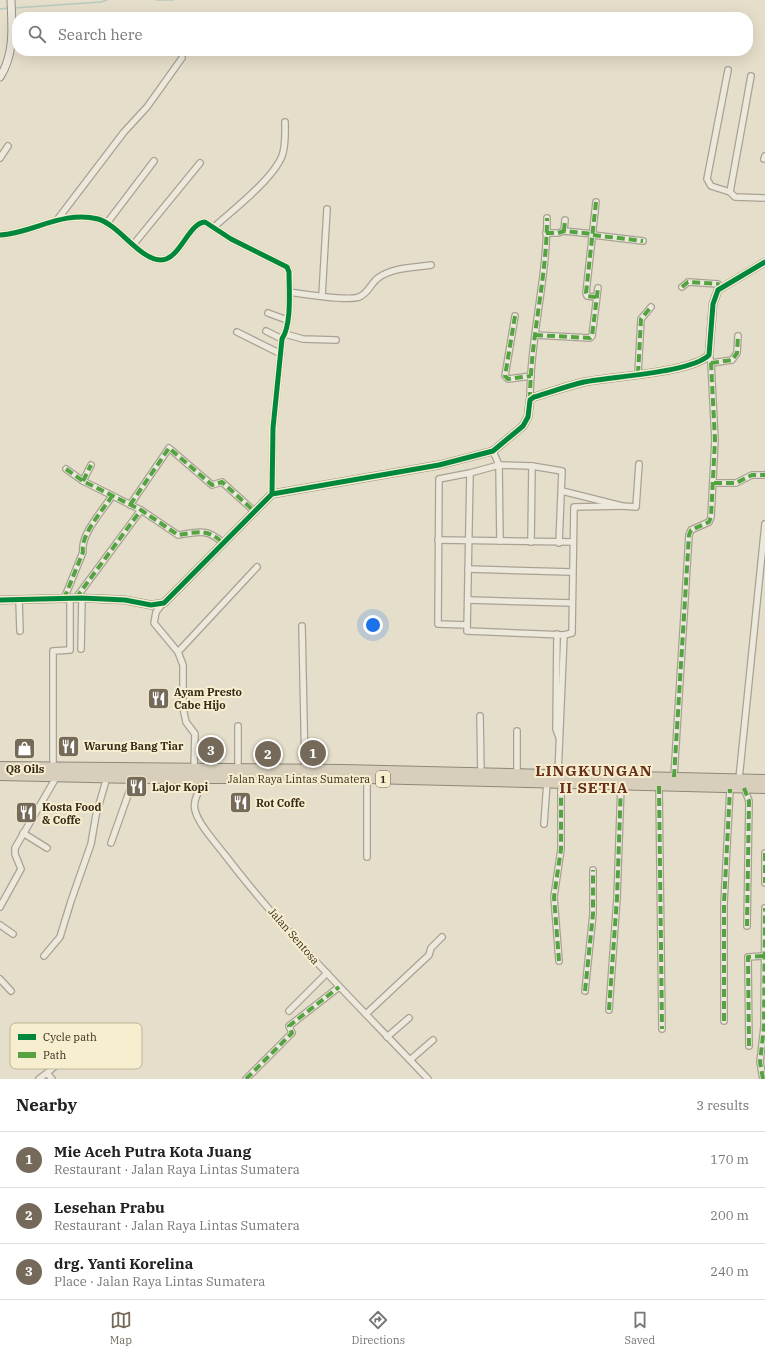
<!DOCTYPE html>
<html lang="en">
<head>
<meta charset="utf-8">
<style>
	body { margin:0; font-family:"IBM Plex Serif",serif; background:#f6f6f6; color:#222 }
	.you { position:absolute; left:373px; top:625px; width:14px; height:14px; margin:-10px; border:3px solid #fff; border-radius:50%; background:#1a73e8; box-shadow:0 0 0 6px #1a73e833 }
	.badge { display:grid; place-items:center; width:26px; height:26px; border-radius:50%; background:#756a59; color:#fff; font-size:13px; font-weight:700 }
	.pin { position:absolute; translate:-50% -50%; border:2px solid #fff; box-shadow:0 1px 4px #0006 }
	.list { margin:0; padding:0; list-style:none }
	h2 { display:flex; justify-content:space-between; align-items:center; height:52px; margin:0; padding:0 16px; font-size:17px }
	h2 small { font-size:13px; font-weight:400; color:#767676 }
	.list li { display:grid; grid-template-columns:26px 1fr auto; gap:12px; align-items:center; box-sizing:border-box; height:56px; padding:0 16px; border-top:1px solid #e0e0e0 }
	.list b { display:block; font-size:15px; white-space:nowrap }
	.list p { margin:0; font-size:13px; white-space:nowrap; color:#767676 }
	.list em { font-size:13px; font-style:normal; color:#767676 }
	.icon { flex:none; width:22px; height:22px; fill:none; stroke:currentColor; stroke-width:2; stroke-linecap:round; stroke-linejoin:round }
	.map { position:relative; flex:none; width:765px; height:1079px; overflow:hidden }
	.search { position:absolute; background:#fff; box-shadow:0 4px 16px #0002; left:12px; right:12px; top:12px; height:44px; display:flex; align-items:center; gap:10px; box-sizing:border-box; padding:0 14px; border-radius:16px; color:#767676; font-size:15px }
	.sheet { height:220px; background:#fff }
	nav { display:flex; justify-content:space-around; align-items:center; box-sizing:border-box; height:56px; border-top:1px solid #e0e0e0; background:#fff; font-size:11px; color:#767676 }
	nav a { display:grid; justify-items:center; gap:2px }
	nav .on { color:#756a59 }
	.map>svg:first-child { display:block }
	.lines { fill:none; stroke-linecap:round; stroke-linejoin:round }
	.stream { stroke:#b6cabf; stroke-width:1.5 }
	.street-casing { stroke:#a9a294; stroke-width:8 }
	.secondary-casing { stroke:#999284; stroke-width:9 }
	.highway-casing { stroke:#8f887a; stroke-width:12 }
	.street { stroke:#ece8dc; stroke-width:5.5 }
	.secondary { stroke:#ece8dc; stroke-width:7 }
	.highway { stroke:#d7cfbb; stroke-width:10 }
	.quiet { stroke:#53a441; stroke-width:4; stroke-dasharray:8 4; stroke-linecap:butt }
	.cycleway-casing { stroke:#f7eecf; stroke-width:8 }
	.cycleway { stroke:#00873e; stroke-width:5 }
	.labels { text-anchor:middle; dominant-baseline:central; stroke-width:4; stroke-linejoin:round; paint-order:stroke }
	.shield { fill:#f7eecf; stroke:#716652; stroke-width:1 }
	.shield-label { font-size:10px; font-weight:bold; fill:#382b1c }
	.poi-label { font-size:11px; font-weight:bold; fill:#382b1c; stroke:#f7eecf; text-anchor:start }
	.street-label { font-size:11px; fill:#382b1c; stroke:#f7eecf }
	.district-label { font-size:15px; font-weight:bold; letter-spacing:1px; fill:#672e19; stroke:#f7eecf }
	.key { fill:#f7eecf; stroke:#beb499; stroke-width:1 }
	.key-label { font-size:11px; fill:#382b1c }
</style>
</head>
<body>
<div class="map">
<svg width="765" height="1079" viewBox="0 0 765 1079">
	<rect width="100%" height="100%" fill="#e5deca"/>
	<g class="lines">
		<g class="stream">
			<path d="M156,0H174"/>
			<path d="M14,8L101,2L107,0"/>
			<path d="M0,9L8,8"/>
		</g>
		<defs>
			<g id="street">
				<path d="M728,70L707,179L711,186L730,192"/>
				<path d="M751,76L730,192L735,197L765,198"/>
				<path d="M0,158L8,146"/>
				<path d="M764,159L765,156"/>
				<path d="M596,202L586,293L587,296L596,297"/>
				<path d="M57,220L124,132L147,107L182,58"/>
				<path d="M107,223L154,161"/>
				<path d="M214,227C233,210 273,179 282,156C286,145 285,133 285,122"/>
				<path d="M564,231L565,220"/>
				<path d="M546,233H558L564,231L593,234"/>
				<path d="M0,235C33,233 63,210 98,219C119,225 140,260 161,260C180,260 188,223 205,222L231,239L287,267L289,272C289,290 292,324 282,339L273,428L272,494"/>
				<path d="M593,235L643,241"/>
				<path d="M133,245L200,163"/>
				<path d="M682,287L688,282L718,284L720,287"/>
				<path d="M289,292C302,294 349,301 359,297C369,293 370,284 378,278C393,267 414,268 431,265"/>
				<path d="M322,296L327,209"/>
				<path d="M268,313L287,320"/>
				<path d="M515,316L505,376L508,379L531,376"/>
				<path d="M266,331L282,339"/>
				<path d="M237,332L281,354"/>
				<path d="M285,334L303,339L336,340"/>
				<path d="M535,335L590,338L592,336L598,288"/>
				<path d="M711,363L732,360L737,353L738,336"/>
				<path d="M638,374L641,319L651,307"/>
				<path d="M530,400C530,339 547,279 547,218"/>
				<path d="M493,451L499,465L500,541"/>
				<path d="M66,469L83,481L141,510L178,535C198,532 207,528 223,543"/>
				<path d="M470,473L467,631L564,635L572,633L574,507L622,506"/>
				<path d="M83,481L91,465"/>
				<path d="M714,483H736L752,475H765"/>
				<path d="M562,491L622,506L636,507L639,464"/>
				<path d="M130,505L169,448L212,485L222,482L254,511"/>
				<path d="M438,540L573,542"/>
				<path d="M531,542L532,466"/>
				<path d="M468,569L572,572"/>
				<path d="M76,598L141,510"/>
				<path d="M64,599L83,552C80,535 103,510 112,496"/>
				<path d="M19,600L20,631"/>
				<path d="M468,600L572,603"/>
				<path d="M163,603L156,612L154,623L178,652L183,665V708L186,722L195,734L194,769"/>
				<path d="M467,625L438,624L439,479L470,473L499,465L532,466L562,471L559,543"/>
				<path d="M302,626L305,770"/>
				<path d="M557,634L556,729L559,737"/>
				<path d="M81,649L82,598"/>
				<path d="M178,652L257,567"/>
				<path d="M480,716L481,773"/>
				<path d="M517,731V773"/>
				<path d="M53,768V651L70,650V599"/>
				<path d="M238,770V726"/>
				<path d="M558,774L564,635"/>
				<path d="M208,777C202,787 192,798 195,810C198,824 216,843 225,855C286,935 359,1006 428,1079"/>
				<path d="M674,777L689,535L691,530L709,522L711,517L715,440L711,363L709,355"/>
				<path d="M367,778V857"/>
				<path d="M739,779L765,524"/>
				<path d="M659,786L662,1029"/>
				<path d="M744,788L749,801L747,926"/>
				<path d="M544,824L547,782"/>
				<path d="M23,833L47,848"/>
				<path d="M111,843L134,778"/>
				<path d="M765,853V883"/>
				<path d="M0,907L21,869L15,854V848L57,776"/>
				<path d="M0,925L13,934"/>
				<path d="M44,956L60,937L71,901L91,844L96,815L107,777"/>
				<path d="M559,961L554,897L561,849V782"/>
				<path d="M0,979L11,991"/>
				<path d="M585,991L593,914V870"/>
				<path d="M609,1010L617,898L621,784"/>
				<path d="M289,1011L327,973"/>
				<path d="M366,1014L429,955L431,948L442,937"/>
				<path d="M724,1021V903L730,789"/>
				<path d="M387,1037L409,1018"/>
				<path d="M749,1046L748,957L763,956"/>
				<path d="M410,1060L433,1040"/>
				<path d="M47,1073L74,1050"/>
				<path d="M39,1079L47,1073L52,1079"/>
				<path d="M246,1079L292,1033L289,1026L339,987"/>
				<path d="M763,1079L760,1062L764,1027L765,908"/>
			</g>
			<g id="secondary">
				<path d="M0,77C15,53 12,27 11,0"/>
				<path d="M0,600L82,598L125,600L151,605L164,603L272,494L439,465L493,451L523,426L528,417L530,400L534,397C551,392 567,386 584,382C613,376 691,373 709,355L713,304L718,290L765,262"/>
			</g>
			<g id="highway">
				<path d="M0,767L343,770L765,780"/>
				<path d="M0,775L134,778H367L765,788"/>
			</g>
		</defs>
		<use href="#street" class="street-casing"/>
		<use href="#secondary" class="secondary-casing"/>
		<use href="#highway" class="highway-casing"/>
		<use href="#street" class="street"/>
		<use href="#secondary" class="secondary"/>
		<use href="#highway" class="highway"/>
		<g class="quiet">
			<path d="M596,202L586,293L587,296L596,297"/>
			<path d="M564,231L565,220"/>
			<path d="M546,233H558L564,231L593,234"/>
			<path d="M593,235L643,241"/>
			<path d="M682,287L688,282L718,284L720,287"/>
			<path d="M515,316L505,376L508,379L531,376"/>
			<path d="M535,335L590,338L592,336L598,288"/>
			<path d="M711,363L732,360L737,353L738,336"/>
			<path d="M638,374L641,319L651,307"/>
			<path d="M530,400C530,339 547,279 547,218"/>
			<path d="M66,469L83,481L141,510L178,535C198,532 207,528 223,543"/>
			<path d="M83,481L91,465"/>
			<path d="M714,483H736L752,475H765"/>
			<path d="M130,505L169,448L212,485L222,482L254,511"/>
			<path d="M76,598L141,510"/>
			<path d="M64,599L83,552C80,535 103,510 112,496"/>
			<path d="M674,777L689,535L691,530L709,522L711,517L715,440L711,363L709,355"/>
			<path d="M659,786L662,1029"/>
			<path d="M744,788L749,801L747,926"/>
			<path d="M765,853V883"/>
			<path d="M559,961L554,897L561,849V782"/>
			<path d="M585,991L593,914V870"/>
			<path d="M609,1010L617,898L621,784"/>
			<path d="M724,1021V903L730,789"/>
			<path d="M749,1046L748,957L763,956"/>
			<path d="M246,1079L292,1033L289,1026L339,987"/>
			<path d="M763,1079L760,1062L764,1027L765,908"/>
		</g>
		<defs>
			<g id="cycleway">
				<path d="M0,235C33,233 63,210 98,219C119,225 140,260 161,260C180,260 188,223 205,222L231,239L287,267L289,272C289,290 292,324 282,339L273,428L272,494"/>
				<path d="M0,600L82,598L125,600L151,605L164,603L272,494L439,465L493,451L523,426L528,417L530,400L534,397C551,392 567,386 584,382C613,376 691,373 709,355L713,304L718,290L765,262"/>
			</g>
		</defs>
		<use href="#cycleway" class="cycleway-casing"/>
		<use href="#cycleway" class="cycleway"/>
	</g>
	<defs>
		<symbol id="restaurant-square" viewBox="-11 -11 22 22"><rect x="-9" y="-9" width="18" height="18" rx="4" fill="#756a59" stroke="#f7eecf"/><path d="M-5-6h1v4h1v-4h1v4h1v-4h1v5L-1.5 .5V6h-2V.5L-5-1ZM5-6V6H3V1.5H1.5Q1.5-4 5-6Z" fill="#fff"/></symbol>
		<symbol id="shop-square" viewBox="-11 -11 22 22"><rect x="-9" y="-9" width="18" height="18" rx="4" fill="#756a59" stroke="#f7eecf"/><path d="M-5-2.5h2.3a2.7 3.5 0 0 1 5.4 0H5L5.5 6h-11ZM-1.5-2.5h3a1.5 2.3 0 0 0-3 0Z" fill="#fff"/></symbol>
	</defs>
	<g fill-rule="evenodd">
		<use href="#restaurant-square" x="146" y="686" width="25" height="25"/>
		<use href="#restaurant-square" x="56" y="734" width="25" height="25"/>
		<use href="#shop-square" x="12" y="736" width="25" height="25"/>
		<use href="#restaurant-square" x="124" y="774" width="25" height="25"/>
		<use href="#restaurant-square" x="228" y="790" width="25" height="25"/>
		<use href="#restaurant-square" x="14" y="800" width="25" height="25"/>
	</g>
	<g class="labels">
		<rect class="shield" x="376" y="771" width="14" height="16" rx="3"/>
		<g class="shield-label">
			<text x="383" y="779">1</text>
		</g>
		<g class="poi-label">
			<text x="174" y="692">Ayam Presto<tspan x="174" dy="13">Cabe Hijo</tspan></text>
			<text x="84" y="746">Warung Bang Tiar</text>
			<text x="25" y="769" text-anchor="middle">Q8 Oils</text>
			<text x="152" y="787">Lajor Kopi</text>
			<text x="256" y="803">Rot Coffe</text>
			<text x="42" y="807">Kosta Food<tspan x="42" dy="13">&amp; Coffe</tspan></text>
		</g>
		<g class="street-label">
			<text x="299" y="779">Jalan Raya Lintas Sumatera</text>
			<text transform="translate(294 936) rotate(49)">Jalan Sentosa</text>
		</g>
		<g class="district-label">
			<text x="594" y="770">LINGKUNGAN<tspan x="594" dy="17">II SETIA</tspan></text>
		</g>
	</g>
	<rect x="10" y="1023" width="132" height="46" rx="6" class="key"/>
	<rect x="18" y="1034" width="18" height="6" fill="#00873e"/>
	<rect x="18" y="1052" width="18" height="6" fill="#53a441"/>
	<g class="key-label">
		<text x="43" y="1041">Cycle path</text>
		<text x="43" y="1059">Path</text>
	</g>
</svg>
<div class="you"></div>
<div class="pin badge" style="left:313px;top:753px">1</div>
<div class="pin badge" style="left:268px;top:754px">2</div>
<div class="pin badge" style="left:211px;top:750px">3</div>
<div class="search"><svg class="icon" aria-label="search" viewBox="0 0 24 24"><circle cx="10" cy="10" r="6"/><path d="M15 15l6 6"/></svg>Search here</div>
</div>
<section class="sheet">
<h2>Nearby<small>3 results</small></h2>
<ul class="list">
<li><span class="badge">1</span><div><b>Mie Aceh Putra Kota Juang</b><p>Restaurant · Jalan Raya Lintas Sumatera</p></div><em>170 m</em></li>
<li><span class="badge">2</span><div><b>Lesehan Prabu</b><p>Restaurant · Jalan Raya Lintas Sumatera</p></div><em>200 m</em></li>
<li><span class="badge">3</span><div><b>drg. Yanti Korelina</b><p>Place · Jalan Raya Lintas Sumatera</p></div><em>240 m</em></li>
</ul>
</section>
<nav>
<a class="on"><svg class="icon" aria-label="map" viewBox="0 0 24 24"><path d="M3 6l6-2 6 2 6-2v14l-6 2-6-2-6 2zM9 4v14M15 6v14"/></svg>Map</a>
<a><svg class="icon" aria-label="directions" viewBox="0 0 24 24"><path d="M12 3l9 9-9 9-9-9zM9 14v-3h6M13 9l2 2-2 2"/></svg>Directions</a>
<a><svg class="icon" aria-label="saved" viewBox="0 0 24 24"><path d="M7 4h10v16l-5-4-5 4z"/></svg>Saved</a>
</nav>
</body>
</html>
